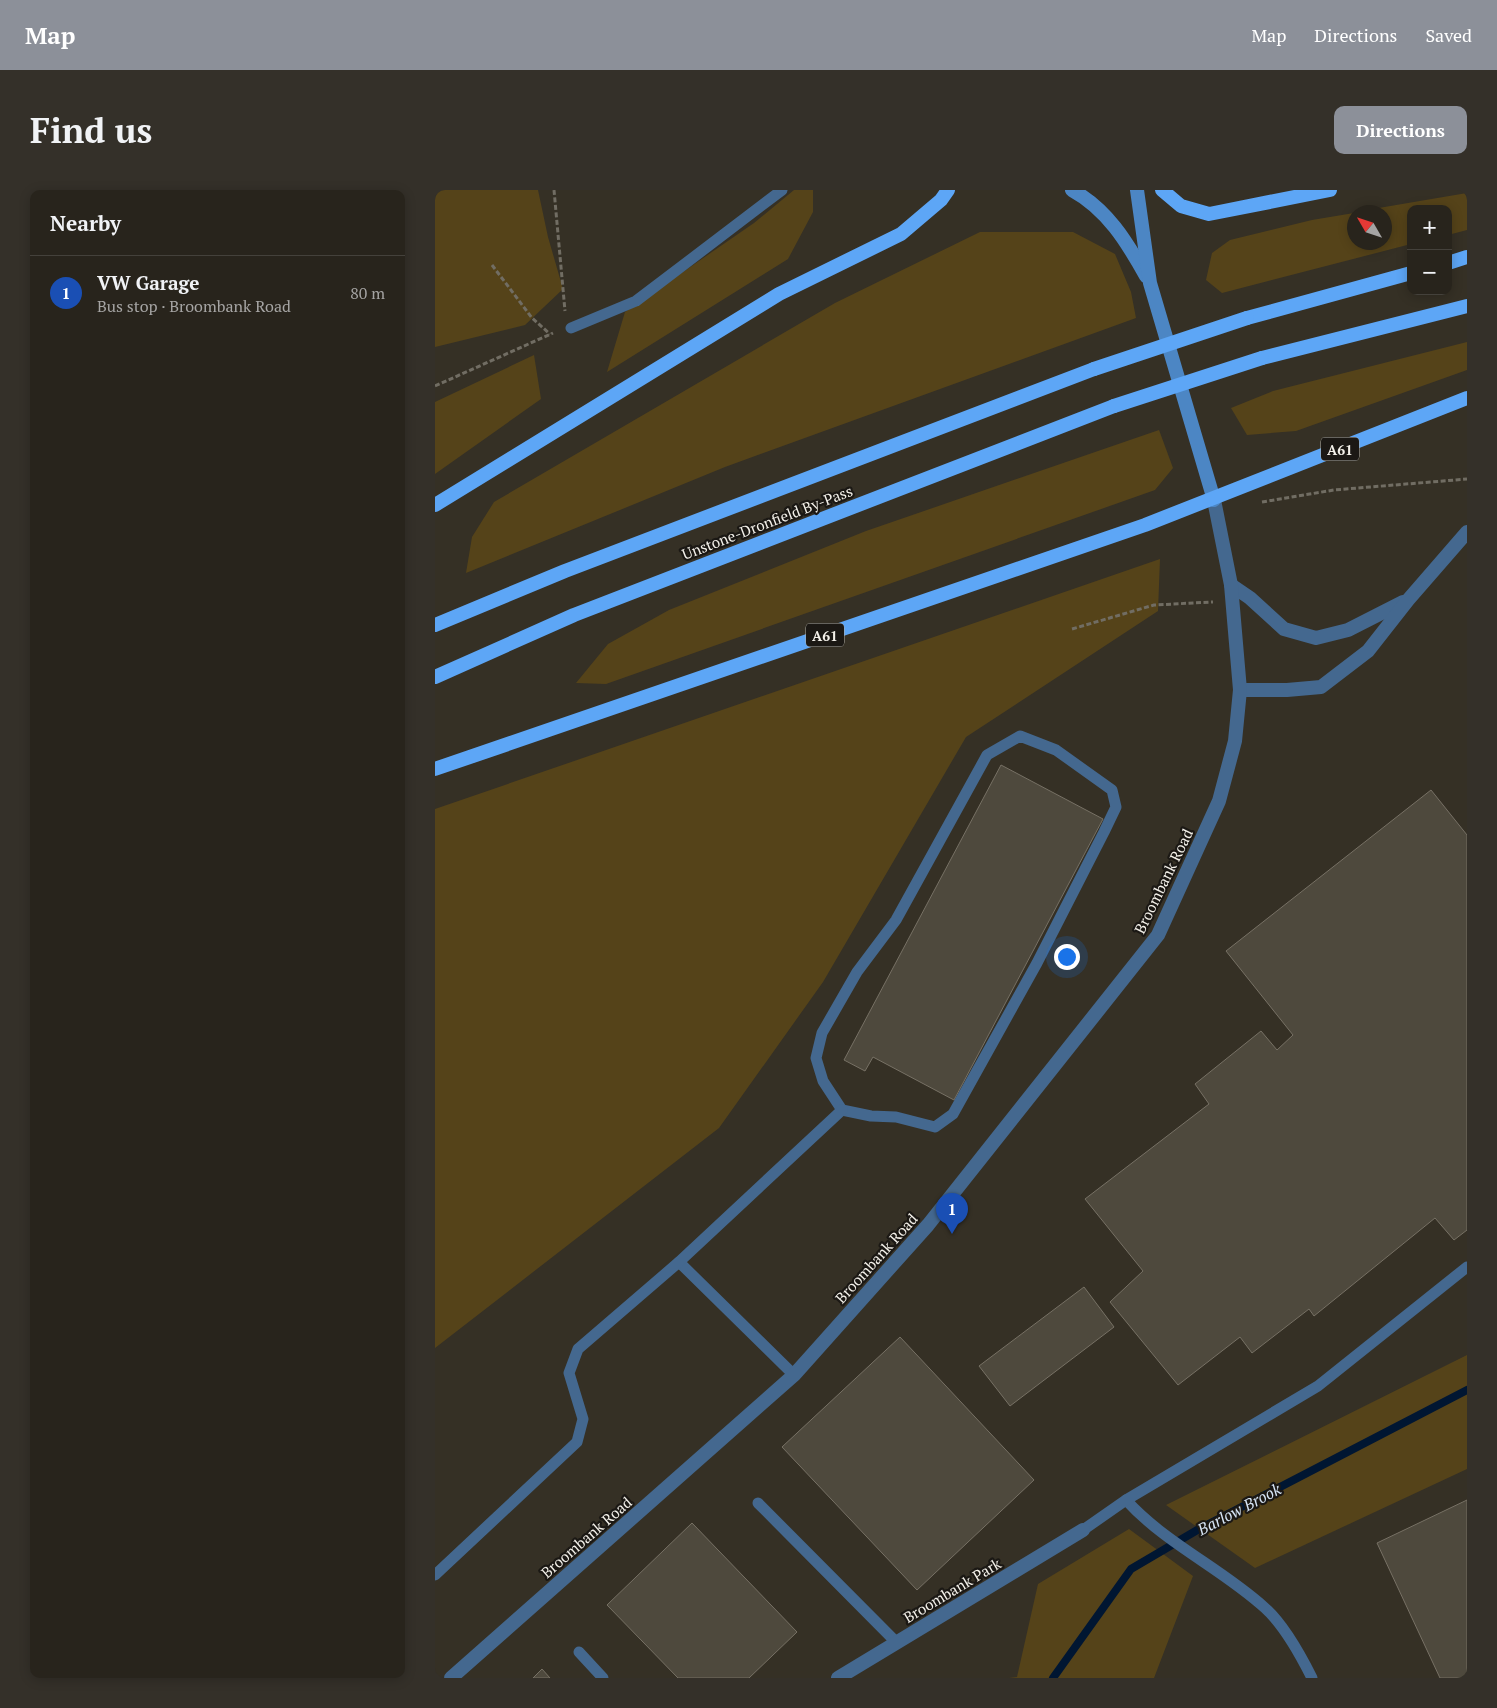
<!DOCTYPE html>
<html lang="en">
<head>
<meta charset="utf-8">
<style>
	body { margin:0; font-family:"PT Serif",serif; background:#343029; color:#f1f3f6 }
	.controls { position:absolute; right:15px; top:15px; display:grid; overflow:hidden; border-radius:10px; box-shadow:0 2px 12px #0003 }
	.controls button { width:45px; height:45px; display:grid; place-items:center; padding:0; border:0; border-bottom:1px solid #44413b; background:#28241c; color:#f1f3f6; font:25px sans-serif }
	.compass { position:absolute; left:912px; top:15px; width:45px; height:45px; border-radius:50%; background:#28241c; box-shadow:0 2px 12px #0003; rotate:309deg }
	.you { position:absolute; left:631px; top:766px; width:18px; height:18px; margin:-12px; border:4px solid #fff; border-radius:50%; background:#1a73e8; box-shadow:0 0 0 8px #1a73e833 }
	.badge { display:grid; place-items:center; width:32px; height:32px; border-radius:50%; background:#8c9099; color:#fff; font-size:16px; font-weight:700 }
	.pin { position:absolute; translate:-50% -41px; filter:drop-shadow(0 1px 2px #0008) }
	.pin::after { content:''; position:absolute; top:26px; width:18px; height:15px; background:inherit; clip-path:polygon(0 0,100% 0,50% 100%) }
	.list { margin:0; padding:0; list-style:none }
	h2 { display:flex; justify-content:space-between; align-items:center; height:65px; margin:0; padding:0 20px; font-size:21px }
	h2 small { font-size:16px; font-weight:400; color:#a5a4a3 }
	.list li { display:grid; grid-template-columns:32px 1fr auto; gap:15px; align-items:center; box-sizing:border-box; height:75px; padding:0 20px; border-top:1px solid #44413b }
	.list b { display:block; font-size:19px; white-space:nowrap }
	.list p { margin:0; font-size:16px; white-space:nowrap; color:#a5a4a3 }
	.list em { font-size:16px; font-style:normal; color:#a5a4a3 }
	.map { position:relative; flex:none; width:1032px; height:1488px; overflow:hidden; border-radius:10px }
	header { display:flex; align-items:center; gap:30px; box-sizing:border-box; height:70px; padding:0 25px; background:#8c9099; color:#fff }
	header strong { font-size:24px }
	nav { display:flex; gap:28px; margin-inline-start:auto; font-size:18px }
	.intro { display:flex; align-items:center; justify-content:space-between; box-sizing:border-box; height:120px; padding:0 30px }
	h1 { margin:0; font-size:35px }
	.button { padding:12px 22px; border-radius:10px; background:#8c9099; color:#fff; font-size:18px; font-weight:700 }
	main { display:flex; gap:30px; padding:0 30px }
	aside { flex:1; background:#28241c; border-radius:10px; box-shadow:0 2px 12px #0003 }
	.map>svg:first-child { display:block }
	.green { fill:#554319 }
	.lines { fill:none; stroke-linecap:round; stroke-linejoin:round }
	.stream { stroke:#001632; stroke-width:8 }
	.building { fill:#4e493d; stroke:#777165 }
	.path { stroke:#716d63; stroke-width:3; stroke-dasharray:5 2.5; stroke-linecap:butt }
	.service { stroke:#44688f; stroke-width:11 }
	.minor { stroke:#44688f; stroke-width:14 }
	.tertiary { stroke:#44688f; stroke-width:14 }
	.secondary { stroke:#4c86c4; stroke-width:14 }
	.trunk { stroke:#5da6f6; stroke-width:14 }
	.trunk-bridge { stroke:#5da6f6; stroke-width:14 }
	.labels { text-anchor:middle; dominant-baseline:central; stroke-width:4.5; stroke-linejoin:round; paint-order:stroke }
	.shield { fill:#1b1814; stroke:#b3b0aa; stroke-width:1 }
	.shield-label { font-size:14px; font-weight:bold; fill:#f4f1ea }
	.street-label { font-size:15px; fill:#f4f1ea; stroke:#1b1814 }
	.water-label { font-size:16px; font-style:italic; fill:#d7e5f5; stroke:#1b1814 }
</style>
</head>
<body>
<header>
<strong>Map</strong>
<nav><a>Map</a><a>Directions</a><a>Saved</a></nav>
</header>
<div class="intro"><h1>Find us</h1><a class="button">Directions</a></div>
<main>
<aside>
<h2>Nearby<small></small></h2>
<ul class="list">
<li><span class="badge" style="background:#1a4fb4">1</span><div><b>VW Garage</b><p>Bus stop · Broombank Road</p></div><em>80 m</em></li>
</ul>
</aside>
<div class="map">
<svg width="1032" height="1488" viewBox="0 0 1032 1488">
	<rect width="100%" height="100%" fill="#353025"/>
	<g class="green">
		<path d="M0,0H103L113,47L128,99L90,135L0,157Z"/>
		<path d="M359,0H378V22L353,69L172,182L190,122L319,33Z"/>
		<path d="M1032,3V40L1013,45V19H976V54L787,103L771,90L777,63L795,50L877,30L919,23V52H949V22H920Z"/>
		<path d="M545,42H638L680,64L696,102L701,128L290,277L31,383L37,347L59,312L400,113Z"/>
		<path d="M1032,152V180L861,241L812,245L796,218L838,201Z"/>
		<path d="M99,165L106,209L0,284V212Z"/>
		<path d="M724,240L738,278L720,300L171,494L141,493L173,454L234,420L431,341Z"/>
		<path d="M725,369L723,421L531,547L388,792L284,938L0,1158V619Z"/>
		<path d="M1032,1165V1279L820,1378L731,1315Z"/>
		<path d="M694,1339L758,1386L719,1488H574L582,1487L603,1394Z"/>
	</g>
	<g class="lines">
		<path class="stream" d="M618,1488L696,1379L764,1339L1032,1200"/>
	</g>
	<g class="building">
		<path d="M566,575L668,629L519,910L438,867L430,881L409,870Z"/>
		<path d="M996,600L1032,645V1040L1019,1050L1000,1028L879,1126L874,1119L817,1163L805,1147L743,1195L675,1112L708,1081L650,1009L774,914L760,894L826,841L842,860L858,845L791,761Z"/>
		<path d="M649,1097L679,1137L575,1216L544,1176Z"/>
		<path d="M465,1147L599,1290L482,1400L347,1257Z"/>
		<path d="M1032,1310V1488H1005L942,1353Z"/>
		<path d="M257,1333L362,1442L314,1488H243L172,1415Z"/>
		<path d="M107,1479L115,1488H98Z"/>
	</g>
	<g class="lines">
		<g class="path">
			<path d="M119,0L130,121"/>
			<path d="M57,75L97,128L115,144"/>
			<path d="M0,196L118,143"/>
			<path d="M827,312L899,300L1032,289"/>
			<path d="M637,439L719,415L778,412"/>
		</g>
		<g class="service">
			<path d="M136,138L201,111L347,0"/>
			<path d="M585,546L621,560L677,600L681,617L669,642L602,773L518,924L500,937L461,927L436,926L407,920L388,891L381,868L387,843L422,782L461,730L552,565Z"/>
			<path d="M244,1072L359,1185"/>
			<path d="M691,1310C731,1354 786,1378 830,1418C849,1435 866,1466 877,1488"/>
			<path d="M323,1313L462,1453"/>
			<path d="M648,1340L691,1310L883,1196L1032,1077"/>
			<path d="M0,1385L142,1252L148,1229L134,1183L143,1159L244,1072L407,920"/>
			<path d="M144,1462L168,1488"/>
		</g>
		<path class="minor" d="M403,1488L648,1340"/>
		<g class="tertiary">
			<path d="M796,395L815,408L849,439L881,448L913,440L968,412"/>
			<path d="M805,500H852L886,497L933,461L973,410L1032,342"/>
			<path d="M16,1488L359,1185L493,1035L723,745L784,611L800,551L805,500L796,395L779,310"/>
		</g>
		<g class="secondary">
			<path d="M637,0C672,19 692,52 711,86"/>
			<path d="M702,0L715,93L779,310"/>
		</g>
		<g class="trunk">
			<path d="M727,0L746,16L774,24L895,0"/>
			<path d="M1013,73L1032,67"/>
			<path d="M812,128L976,83"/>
			<path d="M827,168L1032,116"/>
			<path d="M0,315L344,104L466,44L506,10L513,0"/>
			<path d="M0,435L130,381L659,179"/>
			<path d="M0,487L139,425L679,216"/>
			<path d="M0,579L710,335L1032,208"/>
		</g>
		<g class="trunk-bridge">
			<path d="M659,179L812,128"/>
			<path d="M679,216L827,168"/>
		</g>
	</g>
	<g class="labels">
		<g class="shield">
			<rect x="886" y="247.5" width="38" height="23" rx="4"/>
			<rect x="371" y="433.5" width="38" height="23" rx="4"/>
		</g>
		<g class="shield-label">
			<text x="905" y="259">A61</text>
			<text x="390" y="445">A61</text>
		</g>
		<g class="street-label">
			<text transform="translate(332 332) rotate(-21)">Unstone-Dronfield By-Pass</text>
			<text transform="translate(728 691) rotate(-64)">Broombank Road</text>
			<text transform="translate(441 1068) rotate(-48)">Broombank Road</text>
			<text transform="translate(151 1347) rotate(-41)">Broombank Road</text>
			<text transform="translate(517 1400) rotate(-31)">Broombank Park</text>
		</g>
		<g class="water-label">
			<text transform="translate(804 1319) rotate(-28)">Barlow Brook</text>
		</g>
	</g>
</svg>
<div class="controls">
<button>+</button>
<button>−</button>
</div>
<svg class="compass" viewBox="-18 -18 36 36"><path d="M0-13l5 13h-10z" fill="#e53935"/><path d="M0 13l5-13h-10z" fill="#a5a4a3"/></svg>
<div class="you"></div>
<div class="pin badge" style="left:517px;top:1044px;background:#1a4fb4">1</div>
</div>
</main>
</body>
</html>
